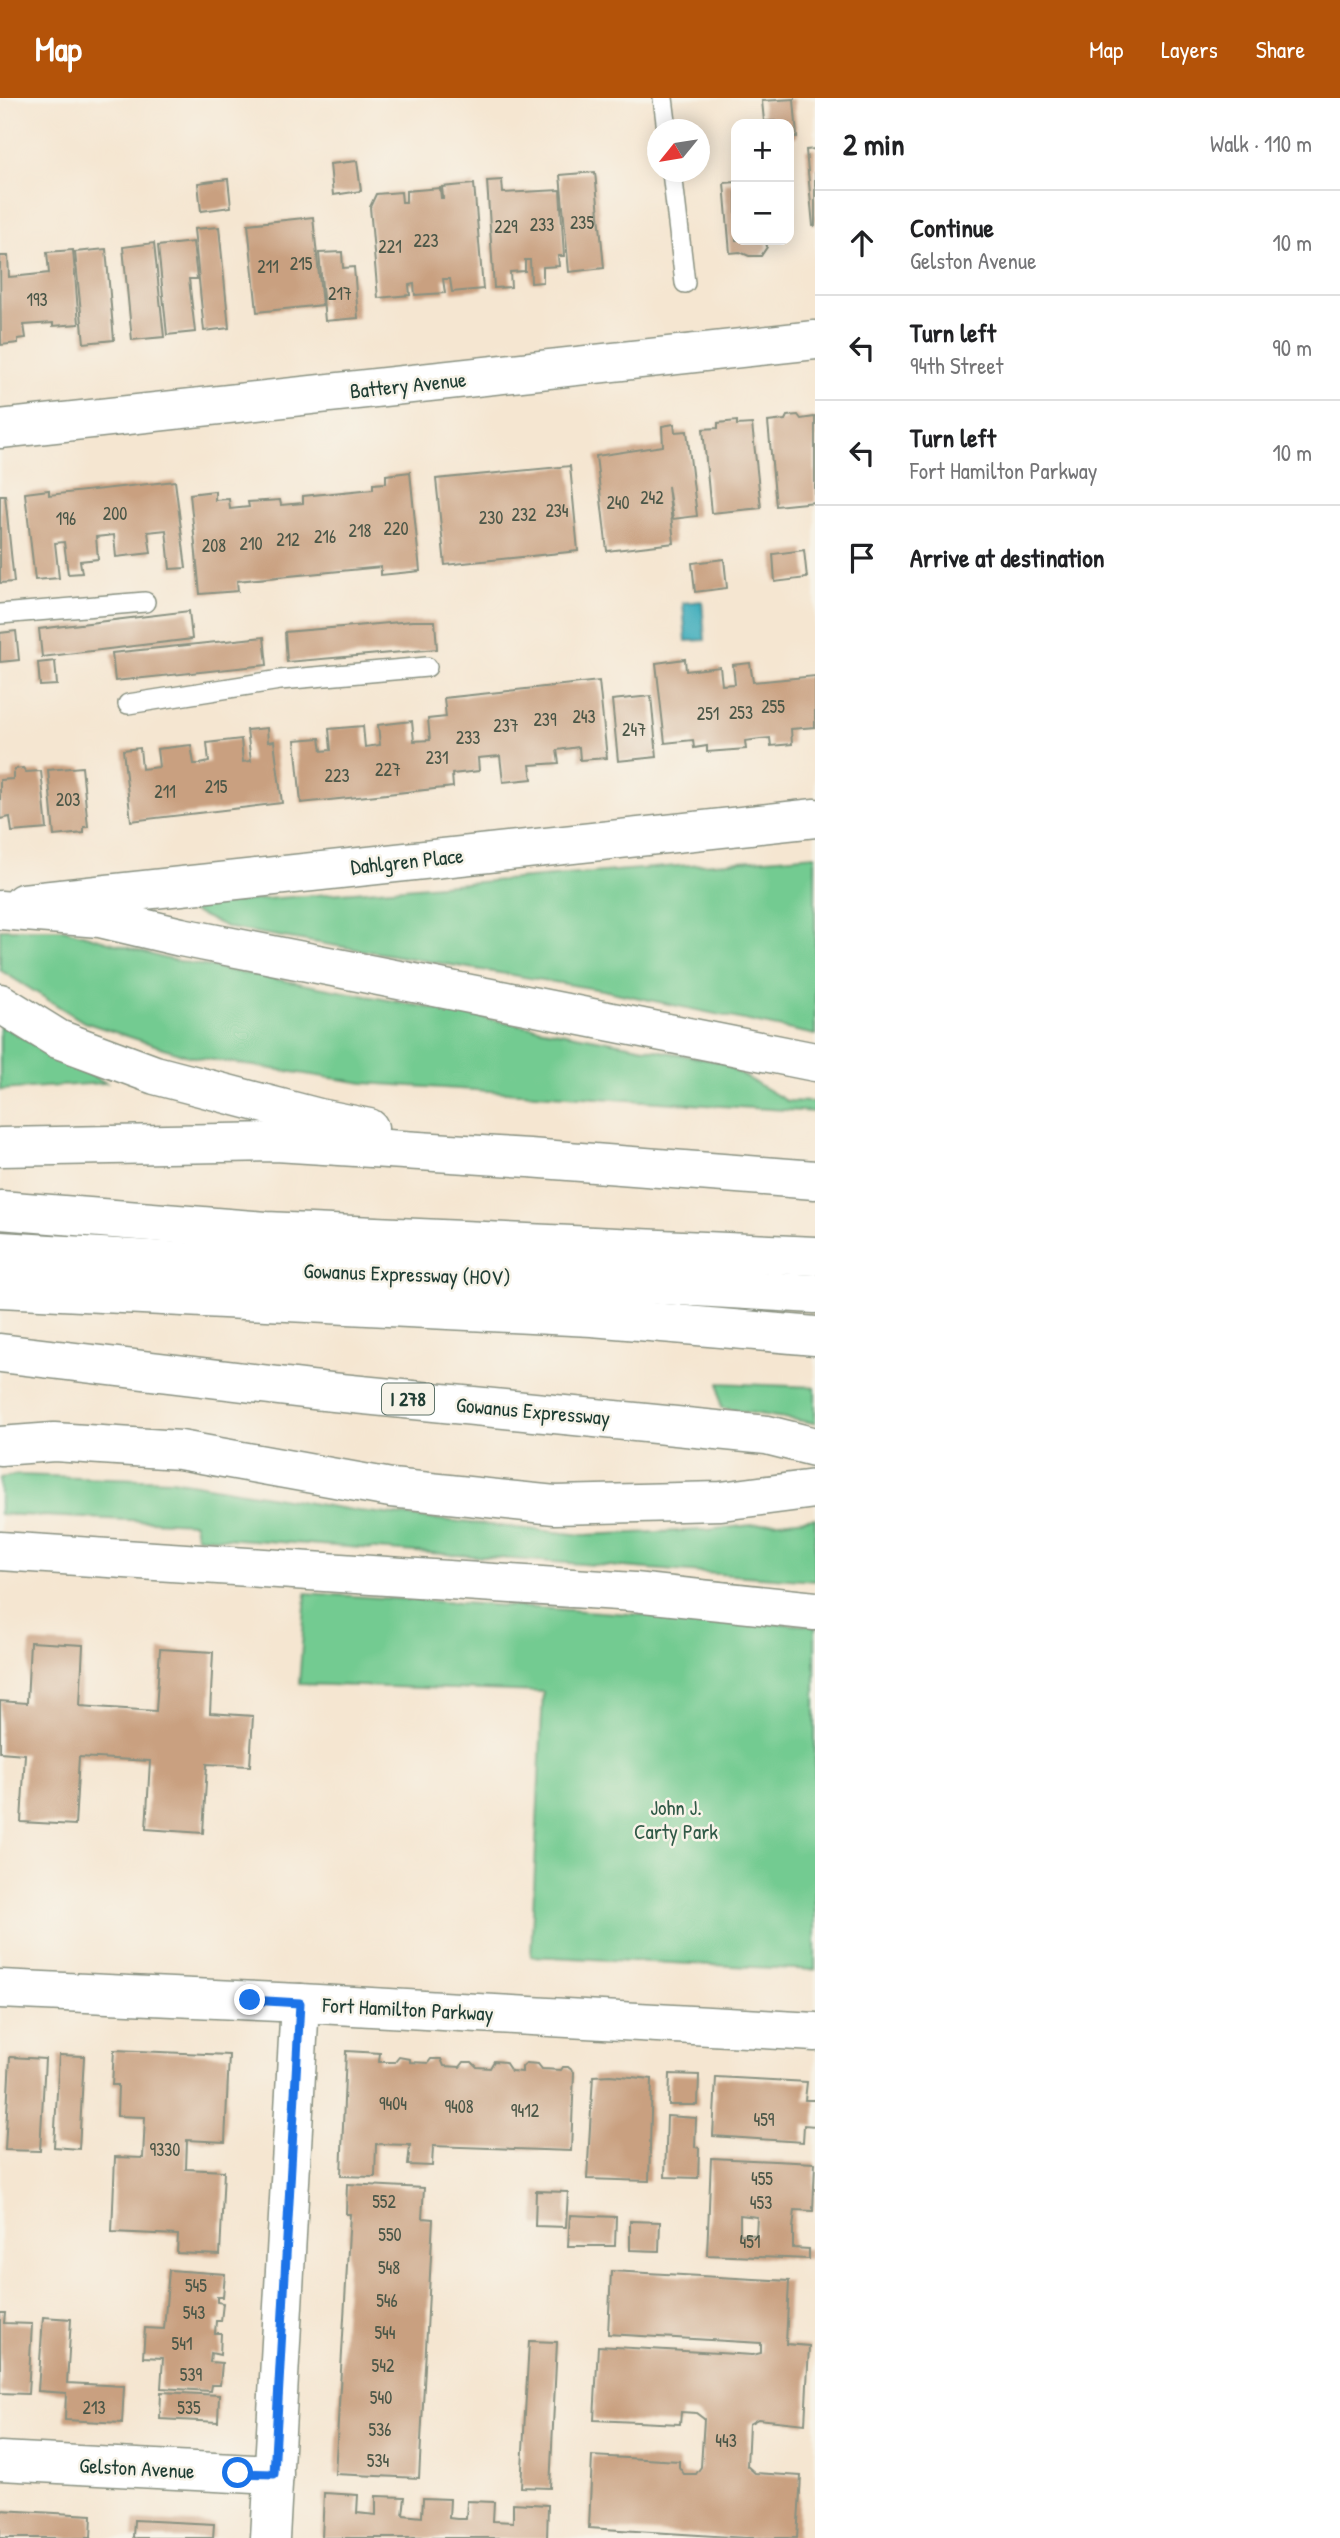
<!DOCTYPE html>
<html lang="en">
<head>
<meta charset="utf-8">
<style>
	body { margin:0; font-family:"Patrick Hand",sans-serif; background:#f6f6f6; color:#202124 }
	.controls { position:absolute; right:21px; top:21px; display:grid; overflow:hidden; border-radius:14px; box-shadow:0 4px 18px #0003 }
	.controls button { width:63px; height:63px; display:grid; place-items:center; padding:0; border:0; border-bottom:2px solid #e0e0e0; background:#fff; color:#202124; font:35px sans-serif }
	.compass { position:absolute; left:647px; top:21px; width:63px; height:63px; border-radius:50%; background:#fff; box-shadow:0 4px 18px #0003; rotate:240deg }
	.stop { position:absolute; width:21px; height:21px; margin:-16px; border:5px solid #1a73e8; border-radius:50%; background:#fff }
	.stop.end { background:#1a73e8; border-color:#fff; box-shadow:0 2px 7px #0008 }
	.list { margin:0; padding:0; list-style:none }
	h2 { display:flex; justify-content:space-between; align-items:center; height:91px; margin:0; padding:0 28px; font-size:30px }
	h2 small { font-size:23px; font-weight:400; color:#757577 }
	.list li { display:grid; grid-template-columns:46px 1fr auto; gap:21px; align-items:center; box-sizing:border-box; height:105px; padding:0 28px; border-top:2px solid #e0e0e0 }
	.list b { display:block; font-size:26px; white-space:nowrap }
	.list p { margin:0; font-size:23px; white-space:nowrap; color:#757577 }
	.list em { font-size:23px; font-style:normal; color:#757577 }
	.icon { flex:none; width:38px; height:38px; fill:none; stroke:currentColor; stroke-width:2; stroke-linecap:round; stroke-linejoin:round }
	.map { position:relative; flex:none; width:815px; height:2440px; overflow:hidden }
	header { display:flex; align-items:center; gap:42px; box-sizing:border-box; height:98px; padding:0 35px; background:#b45309; color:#fff }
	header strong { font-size:33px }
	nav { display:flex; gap:38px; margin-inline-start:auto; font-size:24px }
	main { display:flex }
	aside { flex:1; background:#fff }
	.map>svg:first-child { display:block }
	.green { fill:#73cb91; stroke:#498462; stroke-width:2 }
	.water { fill:#3fadbc; stroke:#2f7578; stroke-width:2 }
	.building { fill:#c9a080; fill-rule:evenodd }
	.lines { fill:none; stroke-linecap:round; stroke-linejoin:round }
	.lane-casing { stroke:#8a9282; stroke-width:22 }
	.street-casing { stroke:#8a9282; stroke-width:41 }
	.highway-casing { stroke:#8a9282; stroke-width:41 }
	.lane { stroke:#fff; stroke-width:19 }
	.street { stroke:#fff; stroke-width:38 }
	.highway { stroke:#fff; stroke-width:38 }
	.route { stroke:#1a73e8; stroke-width:9 }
	.labels { text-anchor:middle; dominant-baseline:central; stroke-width:5; stroke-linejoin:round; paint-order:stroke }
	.number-label { font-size:18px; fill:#4a5647 }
	.shield { fill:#f7f3e8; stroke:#60746a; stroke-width:2 }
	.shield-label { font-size:19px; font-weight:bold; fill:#1f3d34 }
	.street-label { font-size:21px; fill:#1f3d34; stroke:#f7f3e8 }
	.park-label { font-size:21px; fill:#305947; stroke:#f7f3e8 }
</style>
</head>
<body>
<header>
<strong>Map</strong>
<nav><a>Map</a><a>Layers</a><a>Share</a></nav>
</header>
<main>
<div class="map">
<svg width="815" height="2440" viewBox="0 0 815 2440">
	<rect width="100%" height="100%" fill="#f7f3e8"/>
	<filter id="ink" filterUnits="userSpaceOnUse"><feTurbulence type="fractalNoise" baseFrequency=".0143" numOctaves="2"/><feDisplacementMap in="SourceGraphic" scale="14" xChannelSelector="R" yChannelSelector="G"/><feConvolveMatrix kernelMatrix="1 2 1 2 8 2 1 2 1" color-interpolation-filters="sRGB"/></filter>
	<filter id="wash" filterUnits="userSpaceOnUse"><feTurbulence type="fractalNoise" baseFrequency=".00686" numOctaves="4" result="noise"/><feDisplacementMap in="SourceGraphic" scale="28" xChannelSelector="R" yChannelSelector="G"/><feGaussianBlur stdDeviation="1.57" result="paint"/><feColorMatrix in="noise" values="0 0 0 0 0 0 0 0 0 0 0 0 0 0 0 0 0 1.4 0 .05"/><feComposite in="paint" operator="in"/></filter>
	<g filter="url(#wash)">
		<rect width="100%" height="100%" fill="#f5e6d1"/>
		<g class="green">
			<path d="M815,757V937L602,892L229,830L180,808Z"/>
			<path d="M0,831H65L163,860L720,964L787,1003L815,1004V1014L364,985L188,958L84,924L0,872Z"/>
			<path d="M0,927L106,985L0,992Z"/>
			<path d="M719,1285L815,1289V1325L721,1310Z"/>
			<path d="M16,1377L172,1382L358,1413L583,1437L707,1432L815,1420V1483L196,1438L194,1425L0,1416V1380Z"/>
			<path d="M306,1495L815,1528V1872L531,1858L543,1594L299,1586Z"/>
		</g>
		<path class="water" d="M702,503L705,542L686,543L683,505Z"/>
		<g id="blocks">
			<g class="building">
				<path d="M794,1L797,39H789V26H775V23H764L762,3Z"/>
				<path d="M815,51V128H813L806,52Z"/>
				<path d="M357,63L361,93L333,97L330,66Z"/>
				<path d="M595,74L604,170L569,174L560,77Z"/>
				<path d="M228,81L231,109L201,113L198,85Z"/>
				<path d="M502,82L503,95L560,92L564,158H558L559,168L543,169V184L531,185L530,162H525V173L510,174L511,189L494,190L487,83Z"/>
				<path d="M736,84V142H766L767,149L761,158H749L740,154L730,155L724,85Z"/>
				<path d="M474,86L483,191L452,194L450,181H443L445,195L415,197L414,186L409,187L410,197L378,200L370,109L376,96L401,94L402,104H406V93L440,90L441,100H443L442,89Z"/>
				<path d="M313,119L322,207L257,214L248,126Z"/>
				<path d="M219,129L229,230L204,233L194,131Z"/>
				<path d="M193,144L197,181H189L195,234L167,237L158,148Z"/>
				<path d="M154,145L164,239L132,242L123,149Z"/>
				<path d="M106,151L114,242L84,245L75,154Z"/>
				<path d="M73,152L79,226L53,228V225L24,227L26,240L18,241V245L1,247L0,158H8L9,179L21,178L49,175L47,154Z"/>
				<path d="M342,154L343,170L354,169L358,220L325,223L319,155Z"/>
				<path d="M798,317L801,321L815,319V404L776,408L768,324L785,322L787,318Z"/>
				<path d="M737,323V327L752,326L761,410L711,415L703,331L718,330V325Z"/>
				<path d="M674,326L675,334L687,333L697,418L673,421L668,388L674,445L607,453L596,358L663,348L662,328Z"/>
				<path d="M570,368L578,453L445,467L436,381Z"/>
				<path d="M410,374L420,473L381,477V469L237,483L238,493L200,496L190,396L215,393V402L229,401L230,411L249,409L248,404L265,403L280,402L281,407L303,405V398L373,391V386L386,385V377Z"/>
				<path d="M175,383L186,470L170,471L166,432L148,434L151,455L116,459L114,437L96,439L98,461L80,463L82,475L68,476L64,444L55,445L59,480L35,482L25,395L49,392V397Z"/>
				<path d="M0,397H5L14,484L0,485Z"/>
				<path d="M804,452L807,480L775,484L773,456Z"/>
				<path d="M724,461L727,490L695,494L692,465Z"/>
				<path d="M189,513L192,541L42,559L39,531Z"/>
				<path d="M412,523H435L437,551L287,564L285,534Z"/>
				<path d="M16,533L19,562L0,564V535Z"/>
				<path d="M264,539L267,567L115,583L112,555Z"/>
				<path d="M685,561L686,573L720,569L722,587L735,586L733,567L750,565L753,584L815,578V629L791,631L792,646L771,648L770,640L760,641L745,643L746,651L707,654V648L694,650L693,642L665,645L656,565Z"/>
				<path d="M55,563L57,587L40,588L38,565Z"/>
				<path d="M599,583L607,660L580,662L579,649L557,652L559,665L530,667L532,681L503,684L500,658L478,660L479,673L452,676L453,689L301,705L295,642L320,640L322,653L331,652L329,631L363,628L365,649L380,647L378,627L412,623L414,643L430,642L428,621L446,619L444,600Z"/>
				<path d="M651,598L657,659L618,663L612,602Z"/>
				<path d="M267,630L268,644L274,643L282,705L131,723L123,652L140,650L142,671L159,669L157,651L191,647L194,666H200L209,664L207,645L241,641L243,664L251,663L247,632Z"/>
				<path d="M82,669L88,729H84V735L54,738L48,672Z"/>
				<path d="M23,670L26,674L41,673L47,731L12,734L10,719L0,721V682L13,681V675L15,671Z"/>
				<path d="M30,1544L83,1547L80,1608L156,1613L160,1551L213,1554L210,1615L253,1618L250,1668L207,1666L203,1735L146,1731L150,1663L79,1659L75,1727L21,1724L25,1656L0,1654V1603L27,1605Z"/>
				<path d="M114,1952L229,1957L225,2044L187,2042L186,2071L224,2073L220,2157L177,2155L178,2137L112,2134L115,2059L143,2060L145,2019L117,2018L118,1987H112Z"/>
				<path d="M346,1953L380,1955L379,1964H395L399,1959L410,1961V1964L428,1965L431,1961H441L444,1968L460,1969L464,1964H472L477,1969L490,1970L494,1963L505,1964L511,1973L522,1974V1969L526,1965L538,1966L542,1971L561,1972L563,1969H568L574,1974L571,2053L433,2048L432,2068L408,2067L410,2047L376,2046L375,2079L341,2078Z"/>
				<path d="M59,1957L84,1958L79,2051L54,2049Z"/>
				<path d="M10,1959L45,1961L40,2053L5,2052Z"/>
				<path d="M670,1976L699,1977L698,2007H669Z"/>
				<path d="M610,1977L652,1981L649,2083L587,2081L593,1978Z"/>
				<path d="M716,1979L807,1984L805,2002H815V2028L804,2027L803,2044L713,2038Z"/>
				<path d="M667,2018L696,2020L695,2049L699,2050L698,2080L665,2079Z"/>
				<path d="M711,2060L815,2065L813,2113L795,2112L793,2131V2150L809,2151V2161L707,2157ZM740,2117L757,2119L756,2137L740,2136Z"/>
				<path d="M347,2086L424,2090L422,2120L433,2121L419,2380L335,2376L350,2116H346Z"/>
				<path d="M536,2093L568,2094L566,2129L535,2128Z"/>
				<path d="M570,2117L616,2119L615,2148H568Z"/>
				<path d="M630,2123L660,2124L659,2153L630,2152Z"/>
				<path d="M169,2172L225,2176L223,2199H217V2204L223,2205L221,2223H216L215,2235H221L220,2257L211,2255L210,2264L222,2265L220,2287H211L210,2293L161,2290L163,2260L143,2259L145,2230L164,2231Z"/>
				<path d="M611,2173L789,2183L786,2246L809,2248L805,2326L758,2321L749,2326L747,2368L755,2375L801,2378L797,2440H746L589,2430L592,2358L679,2363V2369L684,2376H696L701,2369L704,2321L696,2315L681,2314L680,2326L594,2322L598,2248L753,2257L761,2255V2245L608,2236Z"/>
				<path d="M0,2215H5L4,2225L32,2226L28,2296L0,2295Z"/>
				<path d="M43,2219L71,2221L67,2285L124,2288L122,2325L65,2322L66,2295L38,2293Z"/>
				<path d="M529,2243L557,2244L550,2390L521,2389Z"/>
				<path d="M161,2294L219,2297L218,2324L160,2321Z"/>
				<path d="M324,2395L358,2397L357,2415L366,2416L376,2417V2398L405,2399L403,2417L422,2419L423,2400L450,2401L449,2420L457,2421H466L467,2403L494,2404L493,2423L513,2424V2405L548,2407L547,2440H322Z"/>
				<path d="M0,2412L92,2417L91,2440H0Z"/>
				<path d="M134,2422L214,2426L213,2440H133Z"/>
			</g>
		</g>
	</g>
	<g filter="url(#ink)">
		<use href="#blocks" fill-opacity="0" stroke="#8a9282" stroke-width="2"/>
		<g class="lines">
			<defs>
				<g id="lane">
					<path d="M663,0L667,32"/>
					<path d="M672,74L685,185"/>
					<path d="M0,516L145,504"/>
					<path d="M128,606L280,582L427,569"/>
				</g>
				<g id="street">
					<path d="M0,331L815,242"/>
					<path d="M23,805L815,720"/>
					<path d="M0,1891L300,1905L815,1934"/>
					<path d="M0,2363L274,2377"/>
					<path d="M270,2440L300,1905"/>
				</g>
				<g id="highway">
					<path d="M0,812L100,820L181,839L815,964"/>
					<path d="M0,905L58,941L155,977L319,1020L369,1030"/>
					<path d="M0,1049L276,1044L529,1060L815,1082"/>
					<path d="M0,1112L266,1133L815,1158"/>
					<path d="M0,1153L351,1174L626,1185L815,1196"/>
					<path d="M0,1190L592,1219L815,1238"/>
					<path d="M0,1255L312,1292L767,1337L815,1349"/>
					<path d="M0,1348L54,1344L180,1352L391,1390L555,1407L721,1403L815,1391"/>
					<path d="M0,1453L634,1494L815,1513"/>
				</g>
			</defs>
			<use href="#lane" class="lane-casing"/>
			<use href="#street" class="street-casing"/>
			<use href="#highway" class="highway-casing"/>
			<use href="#lane" class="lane"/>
			<use href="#street" class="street"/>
			<use href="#highway" class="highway"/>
		</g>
	</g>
	<g class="lines" filter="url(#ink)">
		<path class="route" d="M238,2375L274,2376L300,1905L250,1902"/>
	</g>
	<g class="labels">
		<g class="number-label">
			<text x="582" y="124">235</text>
			<text x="542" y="126">233</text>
			<text x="506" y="128">229</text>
			<text x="426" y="142">223</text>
			<text x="390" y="148">221</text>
			<text x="301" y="165">215</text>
			<text x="268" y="168">211</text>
			<text x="340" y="195">217</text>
			<text x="37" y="201">193</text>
			<text x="652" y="399">242</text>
			<text x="618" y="404">240</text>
			<text x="557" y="412">234</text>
			<text x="115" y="415">200</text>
			<text x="524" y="416">232</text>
			<text x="491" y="419">230</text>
			<text x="66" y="420">196</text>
			<text x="396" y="430">220</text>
			<text x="360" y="432">218</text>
			<text x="325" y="438">216</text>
			<text x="288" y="441">212</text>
			<text x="251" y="445">210</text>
			<text x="214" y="447">208</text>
			<text x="773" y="608">255</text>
			<text x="741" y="614">253</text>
			<text x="708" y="615">251</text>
			<text x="584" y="618">243</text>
			<text x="545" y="621">239</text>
			<text x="506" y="627">237</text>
			<text x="634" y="631">247</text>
			<text x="468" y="639">233</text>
			<text x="437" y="659">231</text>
			<text x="388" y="671">227</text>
			<text x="337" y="677">223</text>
			<text x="216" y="688">215</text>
			<text x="165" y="693">211</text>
			<text x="68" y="701">203</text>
			<text x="393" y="2005">9404</text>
			<text x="459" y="2008">9408</text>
			<text x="525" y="2012">9412</text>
			<text x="764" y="2021">459</text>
			<text x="165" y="2051">9330</text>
			<text x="762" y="2080">455</text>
			<text x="384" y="2103">552</text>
			<text x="761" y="2104">453</text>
			<text x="390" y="2136">550</text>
			<text x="750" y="2143">451</text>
			<text x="389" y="2169">548</text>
			<text x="196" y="2187">545</text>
			<text x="387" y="2202">546</text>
			<text x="194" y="2214">543</text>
			<text x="385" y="2234">544</text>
			<text x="182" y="2245">541</text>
			<text x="383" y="2267">542</text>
			<text x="191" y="2276">539</text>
			<text x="381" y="2299">540</text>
			<text x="94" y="2309">213</text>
			<text x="189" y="2309">535</text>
			<text x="380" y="2331">536</text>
			<text x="726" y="2342">443</text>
			<text x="378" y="2362">534</text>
		</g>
		<rect class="shield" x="382" y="1285.5" width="52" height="31" rx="5"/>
		<g class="shield-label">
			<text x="408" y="1301">I 278</text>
		</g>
		<g class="street-label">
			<text transform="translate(408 287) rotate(-6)">Battery Avenue</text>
			<text transform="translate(407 763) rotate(-6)">Dahlgren Place</text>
			<text transform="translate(407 1176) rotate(2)">Gowanus Expressway (HOV)</text>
			<text transform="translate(533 1313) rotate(5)">Gowanus Expressway</text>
			<text transform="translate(408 1911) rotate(3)">Fort Hamilton Parkway</text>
			<text transform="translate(137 2370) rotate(3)">Gelston Avenue</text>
		</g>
		<g class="park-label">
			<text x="676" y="1709">John J.<tspan x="676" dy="24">Carty Park</tspan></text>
		</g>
	</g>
</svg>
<div class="controls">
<button>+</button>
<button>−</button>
</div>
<svg class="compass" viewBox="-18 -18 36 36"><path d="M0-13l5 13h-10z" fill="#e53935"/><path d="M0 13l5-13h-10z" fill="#757577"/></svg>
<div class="stop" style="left:238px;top:2375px"></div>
<div class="stop end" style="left:250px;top:1902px"></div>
</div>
<aside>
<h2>2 min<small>Walk · 110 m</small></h2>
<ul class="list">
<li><svg class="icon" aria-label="ahead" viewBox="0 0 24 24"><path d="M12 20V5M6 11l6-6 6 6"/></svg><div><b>Continue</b><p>Gelston Avenue</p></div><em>10 m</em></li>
<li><svg class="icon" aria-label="left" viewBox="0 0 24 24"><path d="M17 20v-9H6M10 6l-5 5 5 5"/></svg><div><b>Turn left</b><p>94th Street</p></div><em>90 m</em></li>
<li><svg class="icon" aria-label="left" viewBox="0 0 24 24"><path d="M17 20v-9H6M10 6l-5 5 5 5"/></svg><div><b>Turn left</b><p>Fort Hamilton Parkway</p></div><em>10 m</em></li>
<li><svg class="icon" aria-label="arrive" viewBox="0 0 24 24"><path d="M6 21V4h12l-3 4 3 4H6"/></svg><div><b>Arrive at destination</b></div></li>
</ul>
</aside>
</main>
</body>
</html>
